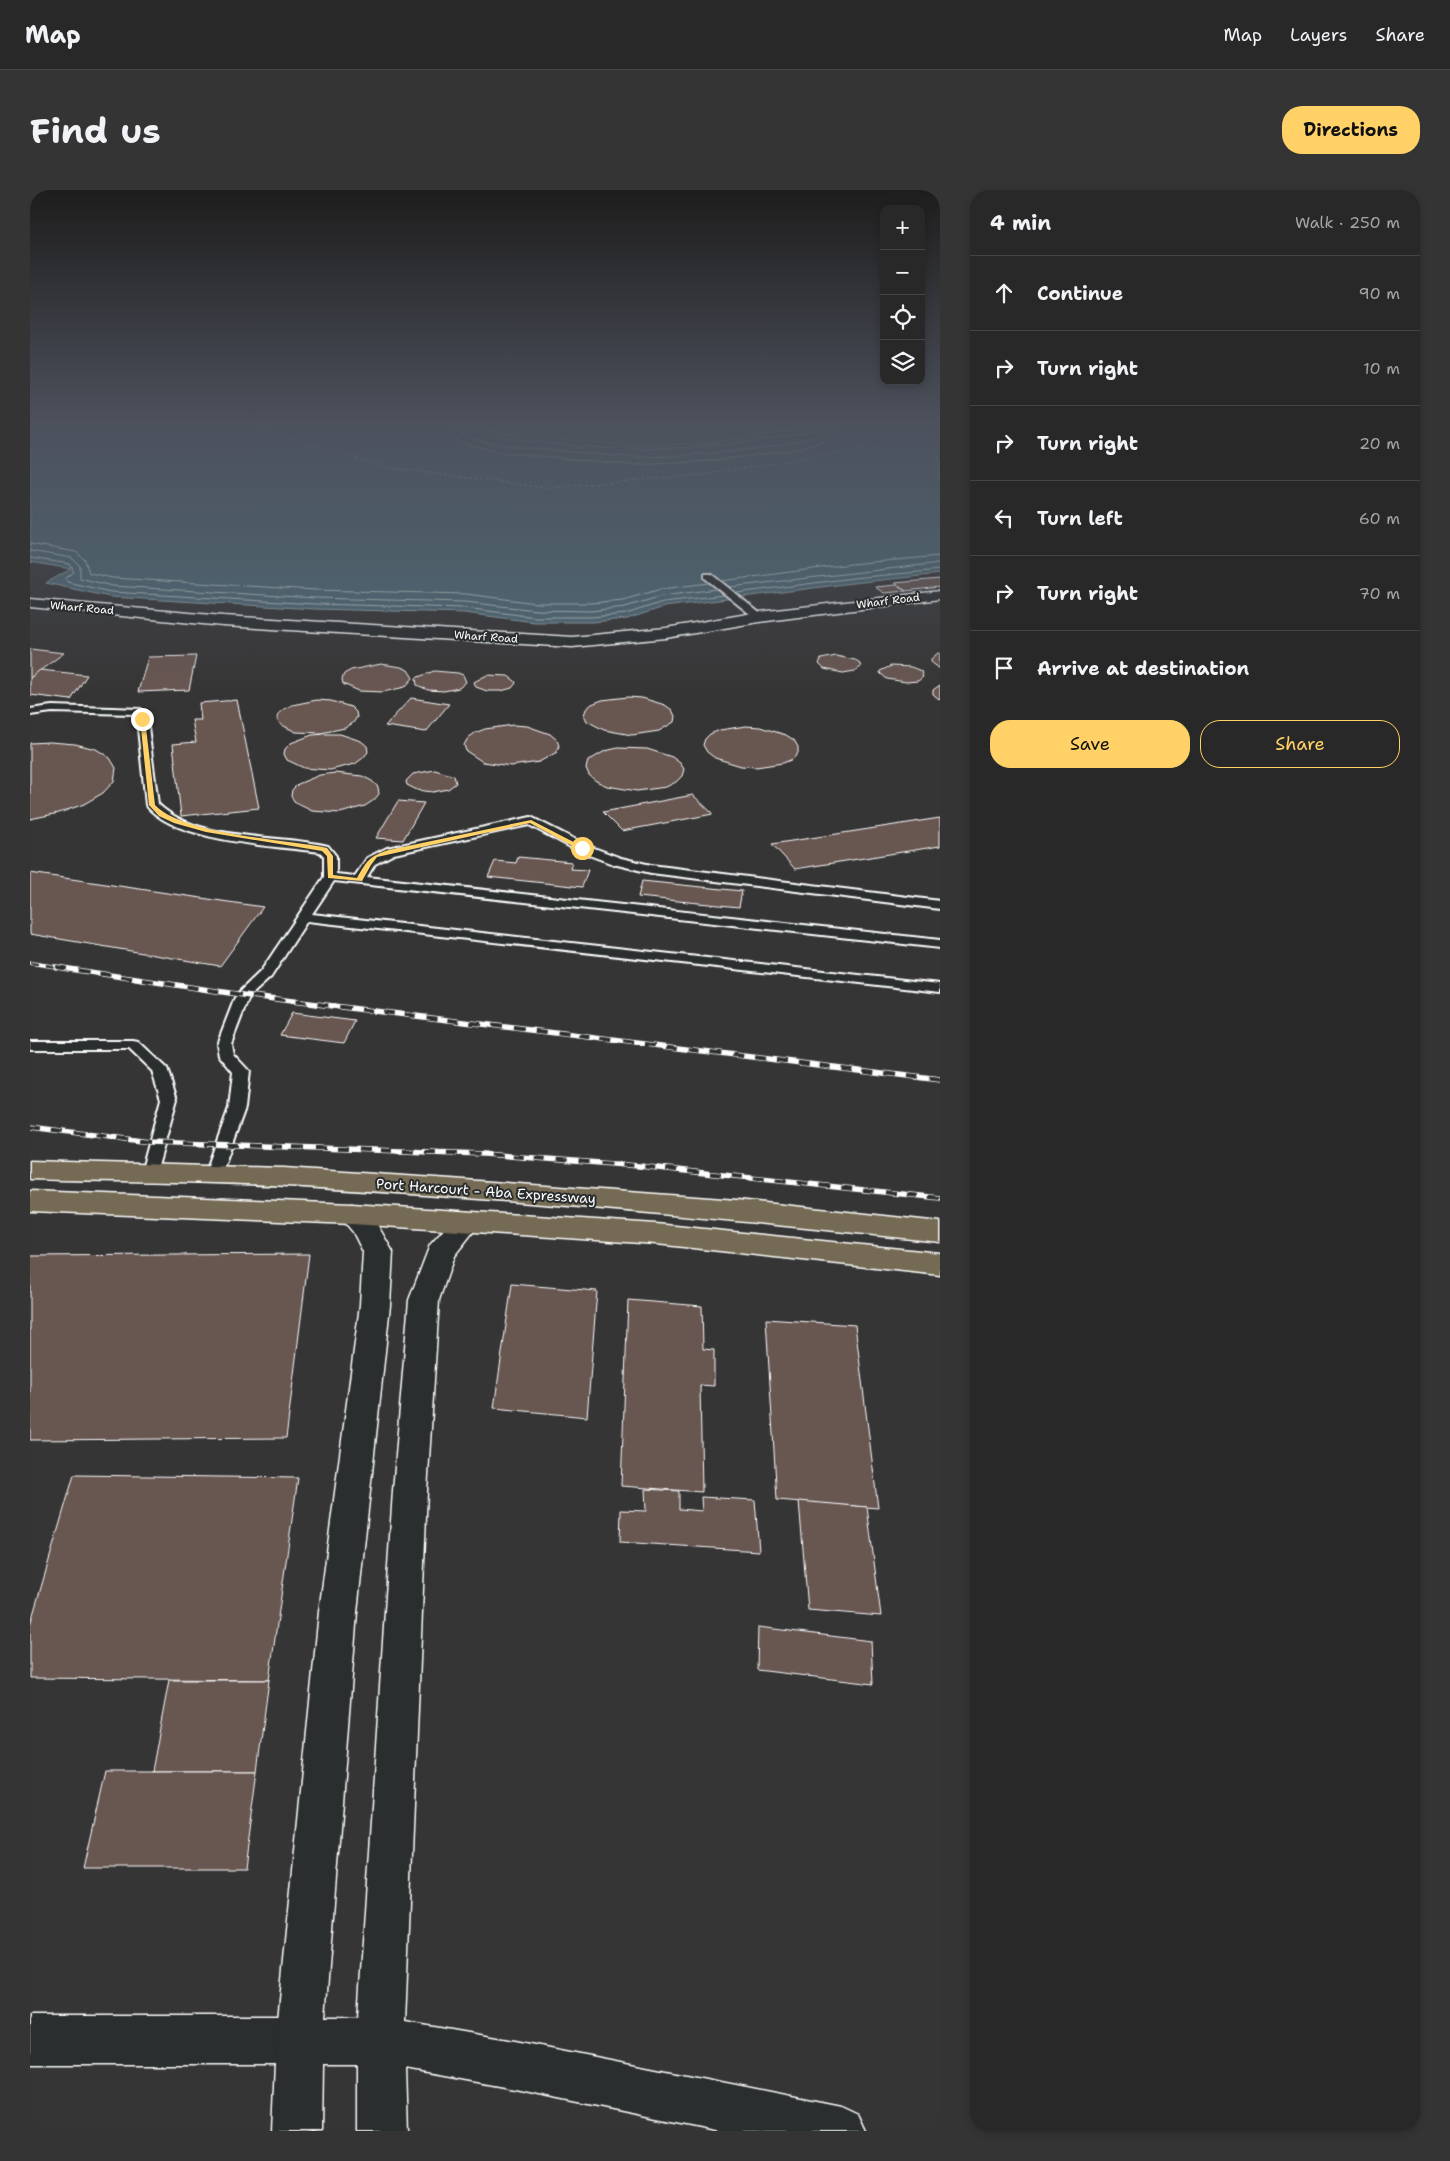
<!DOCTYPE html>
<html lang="en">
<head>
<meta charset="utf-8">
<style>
	body { margin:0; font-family:"Shantell Sans",sans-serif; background:#343434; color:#f1f3f6 }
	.controls { position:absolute; right:15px; top:15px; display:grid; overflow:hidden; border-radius:10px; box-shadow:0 2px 8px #0003 }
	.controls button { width:45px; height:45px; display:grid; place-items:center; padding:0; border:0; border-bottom:1px solid #444445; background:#282828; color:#f1f3f6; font:25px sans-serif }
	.stop { position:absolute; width:15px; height:15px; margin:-11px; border:4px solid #ffd166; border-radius:50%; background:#fff }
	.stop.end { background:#ffd166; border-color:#fff; box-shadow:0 1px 5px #0008 }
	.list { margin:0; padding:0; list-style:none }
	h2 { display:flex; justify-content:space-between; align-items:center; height:65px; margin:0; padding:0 20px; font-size:21px }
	h2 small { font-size:16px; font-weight:400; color:#a5a6a8 }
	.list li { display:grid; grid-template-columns:32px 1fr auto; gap:15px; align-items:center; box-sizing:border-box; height:75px; padding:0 20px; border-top:1px solid #444445 }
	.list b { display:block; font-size:19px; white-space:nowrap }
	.list em { font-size:16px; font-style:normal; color:#a5a6a8 }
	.actions { display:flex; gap:10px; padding:15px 20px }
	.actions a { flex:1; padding:11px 0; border:1px solid #ffd166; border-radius:20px; text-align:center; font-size:18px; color:#ffd166 }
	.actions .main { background:#ffd166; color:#111 }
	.icon { flex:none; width:28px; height:28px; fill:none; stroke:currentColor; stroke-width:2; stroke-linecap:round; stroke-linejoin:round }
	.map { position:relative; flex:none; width:910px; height:1941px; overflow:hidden; border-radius:20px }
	header { display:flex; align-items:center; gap:30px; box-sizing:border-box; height:70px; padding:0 25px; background:#282828; border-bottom:1px solid #444445 }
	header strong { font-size:24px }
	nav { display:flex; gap:28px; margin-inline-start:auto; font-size:18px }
	.intro { display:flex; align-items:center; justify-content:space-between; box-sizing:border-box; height:120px; padding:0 30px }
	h1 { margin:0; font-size:35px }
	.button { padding:12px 22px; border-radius:20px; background:#ffd166; color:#111; font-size:18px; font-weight:700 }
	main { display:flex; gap:30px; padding:0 30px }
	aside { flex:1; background:#282828; border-radius:20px; box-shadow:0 2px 8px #0003 }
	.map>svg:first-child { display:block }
	.green { fill:#5e6f58; stroke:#aeb7ac }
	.water { fill:#4f6b74; stroke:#95a6ac }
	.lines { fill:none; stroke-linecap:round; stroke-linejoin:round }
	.shore { stroke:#b9c4c7; stroke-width:1 }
	.ferry { stroke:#a7b5ba; stroke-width:1; stroke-dasharray:2.5 2.5; stroke-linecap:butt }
	.building { fill:#685751; stroke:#fff }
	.lane-casing { stroke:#fff; stroke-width:4 }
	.street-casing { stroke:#fff; stroke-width:3 }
	.secondary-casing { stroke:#fff; stroke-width:3 }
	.highway-casing { stroke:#fff; stroke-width:3 }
	.lane { fill:#2a2d2e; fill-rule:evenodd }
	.street { fill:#2a2d2e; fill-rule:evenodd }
	.secondary { fill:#2a2d2e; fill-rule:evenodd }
	.highway { fill:#746b52; fill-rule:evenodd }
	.rail-far1-casing { stroke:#fff; stroke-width:4 }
	.rail-casing { stroke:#fff; stroke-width:5.5 }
	.rail-far1 { stroke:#2a2d2e; stroke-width:2.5; stroke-dasharray:8; stroke-linecap:butt }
	.rail { stroke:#2a2d2e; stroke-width:4; stroke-dasharray:11; stroke-linecap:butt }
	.route { fill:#ffd166 }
	.labels { text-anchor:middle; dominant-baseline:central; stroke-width:4; stroke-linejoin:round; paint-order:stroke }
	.far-street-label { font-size:11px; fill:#fff; stroke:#2a2d2e }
	.street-label { font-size:14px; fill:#fff; stroke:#2a2d2e }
</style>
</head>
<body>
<header>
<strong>Map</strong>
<nav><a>Map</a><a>Layers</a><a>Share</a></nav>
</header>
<div class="intro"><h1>Find us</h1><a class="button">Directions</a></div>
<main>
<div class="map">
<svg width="910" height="1941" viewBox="0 0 910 1941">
	<rect width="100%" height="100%" fill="#363535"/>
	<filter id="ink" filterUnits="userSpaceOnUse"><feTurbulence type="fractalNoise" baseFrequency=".02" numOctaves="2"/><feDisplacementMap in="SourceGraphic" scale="10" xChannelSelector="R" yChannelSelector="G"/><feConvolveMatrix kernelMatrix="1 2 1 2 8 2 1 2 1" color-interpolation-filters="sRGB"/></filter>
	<g filter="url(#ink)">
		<path class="green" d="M427,233H796C733,247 668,257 604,256C545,255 483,246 427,233Z"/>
		<path class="water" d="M0,233H427L472,244L603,256L680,253L752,243L796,233H910V384L823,393L634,417L597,429L562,432H505L434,423L285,419L80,407L16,393L41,379L0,372Z"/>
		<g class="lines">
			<g class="shore">
				<path d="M418,233L420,244L428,252L468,262L603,275L682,271L757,261L795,251L803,242L805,233"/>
				<path d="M425,233C426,238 428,243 433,245C455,256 498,257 523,260C549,262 576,266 602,267C637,268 772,260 796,240L797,233"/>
				<path d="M431,233L435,240C555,265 667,265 787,240L791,233"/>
				<path d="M0,354L46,362L55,370L59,383L83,388L285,400L436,404L506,413H561L593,410L631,399L679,393"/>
				<path d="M0,361L42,368L50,376V388L82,396L285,408L435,412L506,420L561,421L595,417L632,406L687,399"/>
				<path d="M0,368L40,374L44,382L36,388L37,392L81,402L285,414L435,418L505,427H561L596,424L633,412L694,405"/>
				<path d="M692,391L821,374L910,366"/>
				<path d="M700,397L910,373"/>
				<path d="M707,403L823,388L910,380"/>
			</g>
			<path class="ferry" d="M212,233L354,277L515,298L671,285L895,249L910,243"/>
		</g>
		<g class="building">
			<path d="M910,389V397L876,401L865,393Z"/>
			<path d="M867,395L876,401L854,403L845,397Z"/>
			<path d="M0,459L34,463L0,488Z"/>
			<path d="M908,463H910V479L901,472V469Z"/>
			<path d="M166,466L159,500L108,502L118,467Z"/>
			<path d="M806,466L825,470L829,472L831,477L825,481L813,483L794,479L789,474L791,469Z"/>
			<path d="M351,474L371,477L378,480L383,488L375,497L353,502L329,501L313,494L312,489L314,484L321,480Z"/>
			<path d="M861,476L881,477L891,481L893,487L888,491L876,492L857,489L850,483V481Z"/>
			<path d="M10,480L57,485L41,510L0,505V488Z"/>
			<path d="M404,481L428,483L433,485L436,492L429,498L414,501L398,500L387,495L386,488Z"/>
			<path d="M457,485L478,486L485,491L486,493L482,498L471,501H457L446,497L444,492Z"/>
			<path d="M910,495V510L903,504V500Z"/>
			<path d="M598,507L612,508L635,515L642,520L645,526L644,532L629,541L602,545L574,540L557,531L554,525L556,519L562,514L572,510Z"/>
			<path d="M381,508L419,514L396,542L355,536Z"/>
			<path d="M207,510L229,618L151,626L143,554L166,552L162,530H171L169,513Z"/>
			<path d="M287,510L301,511L321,517L326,522L327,527L323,533L315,538L291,543L266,542L250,534L247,529L248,524L254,519L262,515Z"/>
			<path d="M483,535L497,536L520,544L527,550L529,556L527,562L509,572L481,576L453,572L436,561L434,555L438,548L445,543L455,539Z"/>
			<path d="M716,536L730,537L756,545L764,550L768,557V563L763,569L753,573L726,577L711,576L685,568L677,562L673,555L675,549L680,544L690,540Z"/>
			<path d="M296,544H310L331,551L337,556L338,562L333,568L325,574L300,580L274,578L257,570L254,564L255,559L261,553L282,545Z"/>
			<path d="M20,552L45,554L66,559L80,568L86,578L84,591L73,603L54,614L29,623L0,629V553Z"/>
			<path d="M588,558L617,559L642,567L650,573L654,579L652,586L646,592L636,597L607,601L577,596L566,591L559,585L556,578L558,571L575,561Z"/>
			<path d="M405,580L424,586L426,593L418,599L403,602L387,600L377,595L376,591L383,584Z"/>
			<path d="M305,583L332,586L342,591L348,597L349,604L344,610L335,616L310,623L282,621L264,612L261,606L262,600L268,594L290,585Z"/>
			<path d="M663,605L683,624L592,641L573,622Z"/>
			<path d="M368,611L394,613L373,650L346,648Z"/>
			<path d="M910,628V656L765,679L742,654Z"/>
			<path d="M488,667L542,672L540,679L558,680L552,697L458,687L465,671L486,673Z"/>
			<path d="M0,683L233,717L190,776L0,744Z"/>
			<path d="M612,691L712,701L709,717L608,707Z"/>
			<path d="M262,823L325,831L314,853L250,845Z"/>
			<path d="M279,1064L256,1248L0,1250V1066Z"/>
			<path d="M482,1094L567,1101L557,1227L464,1218Z"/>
			<path d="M598,1110L672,1116L673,1159L684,1160V1196L670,1195L672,1302L591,1296Z"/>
			<path d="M736,1129L825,1135L848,1318L747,1310Z"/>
			<path d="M44,1285L268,1288L239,1490L0,1488V1435Z"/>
			<path d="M615,1299L649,1301V1319L672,1321L671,1307L725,1310L729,1361L590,1352L591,1320L616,1321Z"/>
			<path d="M769,1311L837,1317L851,1426L778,1420Z"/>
			<path d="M728,1437L841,1451L843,1494L727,1480Z"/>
			<path d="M139,1490H239L227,1581H122Z"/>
			<path d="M75,1581H227L214,1678H53Z"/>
		</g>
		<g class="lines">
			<defs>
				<g id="lane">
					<path d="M675,384H681L732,425V429H726L675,388Z"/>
					<path d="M22,516L111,519L117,529L128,614C167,652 247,644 298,656L306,666V684L325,686L337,668L357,658L501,627L556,655L591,668L621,675L910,711V719L621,683L583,674L548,661L499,635L364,664L345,674L337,687L910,750V758L304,691L282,724L910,794V802L277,731L241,787L219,807L201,854L203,864L219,881L215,918L191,984L189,988L183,989L177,988L175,984L199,918L203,882L189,865L187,854L206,805L231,781L294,687V666L290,662C246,656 144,652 116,615L107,529L104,524L22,522L0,525V519Z"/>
					<path d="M0,851H103L108,852L137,879L147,909L125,987L119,988L113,987L111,983L131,909L122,881L99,859H0Z"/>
				</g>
				<g id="street">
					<path d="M910,401V409L729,432L636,448L542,457L193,436L0,417V409L193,426L542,447L636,438L729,422Z"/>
					<path d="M0,1826H270L287,1833L294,1850L287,1867L270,1874H0Z"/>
				</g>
				<path id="secondary" d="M322,1014L332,1017L344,1029L363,1062L360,1115L327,1422L295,1827H328L363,1301L379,1110L400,1055L427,1025L437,1022L447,1025L451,1032L424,1066L409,1110L397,1301L375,1832L485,1851L811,1916L828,1924L836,1941H690L485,1899L375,1879L377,1941H327V1874H293L292,1941H242L246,1850L289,1422L330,1115L333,1062L323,1042L308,1024L312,1017Z"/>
				<g id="highway">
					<path d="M0,971L254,978L421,989L707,1010L910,1032V1052C693,1028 475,1009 257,996C171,991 85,992 0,989Z"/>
					<path d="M0,1001L322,1014L626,1034L910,1063V1085L626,1054L322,1034L0,1021Z"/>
				</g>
			</defs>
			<use href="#lane" class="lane-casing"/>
			<use href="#street" class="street-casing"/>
			<use href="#secondary" class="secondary-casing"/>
			<use href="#highway" class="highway-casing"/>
			<use href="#lane" class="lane"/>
			<use href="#street" class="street"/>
			<use href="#secondary" class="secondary"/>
			<use href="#highway" class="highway"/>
			<defs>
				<path id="rail-far1" d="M0,773L35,778"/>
				<g id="rail">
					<path d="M26,777L213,805L910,890"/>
					<path d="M0,937L120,952L454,964L609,976L910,1008"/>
				</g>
			</defs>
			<use href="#rail-far1" class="rail-far1-casing"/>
			<use href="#rail" class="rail-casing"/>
			<use href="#rail-far1" class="rail-far1"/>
			<use href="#rail" class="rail"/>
		</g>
	</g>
	<linearGradient id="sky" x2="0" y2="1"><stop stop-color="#1e1d1d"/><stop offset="0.46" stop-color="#4c515c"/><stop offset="1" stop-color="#4c515c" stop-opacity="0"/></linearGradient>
	<rect width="910" height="505" fill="url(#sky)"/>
	<path class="route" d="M112,528L115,529L125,615C153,645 254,649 297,658L303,666V685L327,688C337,670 340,666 359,660L501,630L555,658L550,660L500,633L347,667L341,675L332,691L298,688L297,666L292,661L176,642L144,633L129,626L119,615L110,529Z"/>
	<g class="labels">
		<g class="far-street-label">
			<text transform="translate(858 411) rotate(-7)">Wharf Road</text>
			<text transform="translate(52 418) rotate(5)">Wharf Road</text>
			<text transform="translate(456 447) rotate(4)">Wharf Road</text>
		</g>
		<g class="street-label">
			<text transform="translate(456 1001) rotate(4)">Port Harcourt - Aba Expressway</text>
		</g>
	</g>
</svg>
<div class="controls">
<button>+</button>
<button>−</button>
<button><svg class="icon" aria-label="locate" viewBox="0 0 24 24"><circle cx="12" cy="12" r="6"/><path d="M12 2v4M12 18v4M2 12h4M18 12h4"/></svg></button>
<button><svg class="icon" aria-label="layers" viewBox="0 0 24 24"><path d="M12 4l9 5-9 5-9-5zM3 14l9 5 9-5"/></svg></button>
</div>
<div class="stop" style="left:552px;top:658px"></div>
<div class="stop end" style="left:112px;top:529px"></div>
</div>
<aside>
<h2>4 min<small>Walk · 250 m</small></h2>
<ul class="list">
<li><svg class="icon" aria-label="ahead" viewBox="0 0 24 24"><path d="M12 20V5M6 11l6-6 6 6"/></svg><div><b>Continue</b></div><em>90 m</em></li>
<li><svg class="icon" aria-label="right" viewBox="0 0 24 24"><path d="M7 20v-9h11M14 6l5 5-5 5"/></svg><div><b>Turn right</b></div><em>10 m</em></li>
<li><svg class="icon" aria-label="right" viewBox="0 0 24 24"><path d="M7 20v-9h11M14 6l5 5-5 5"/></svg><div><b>Turn right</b></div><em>20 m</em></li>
<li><svg class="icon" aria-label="left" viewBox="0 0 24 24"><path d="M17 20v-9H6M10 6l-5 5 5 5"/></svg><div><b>Turn left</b></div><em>60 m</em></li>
<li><svg class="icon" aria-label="right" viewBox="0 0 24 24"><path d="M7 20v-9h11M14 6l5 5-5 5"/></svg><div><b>Turn right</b></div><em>70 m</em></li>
<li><svg class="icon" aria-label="arrive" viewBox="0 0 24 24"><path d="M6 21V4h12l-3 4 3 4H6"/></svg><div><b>Arrive at destination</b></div></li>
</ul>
<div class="actions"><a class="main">Save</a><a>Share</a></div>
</aside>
</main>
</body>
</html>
